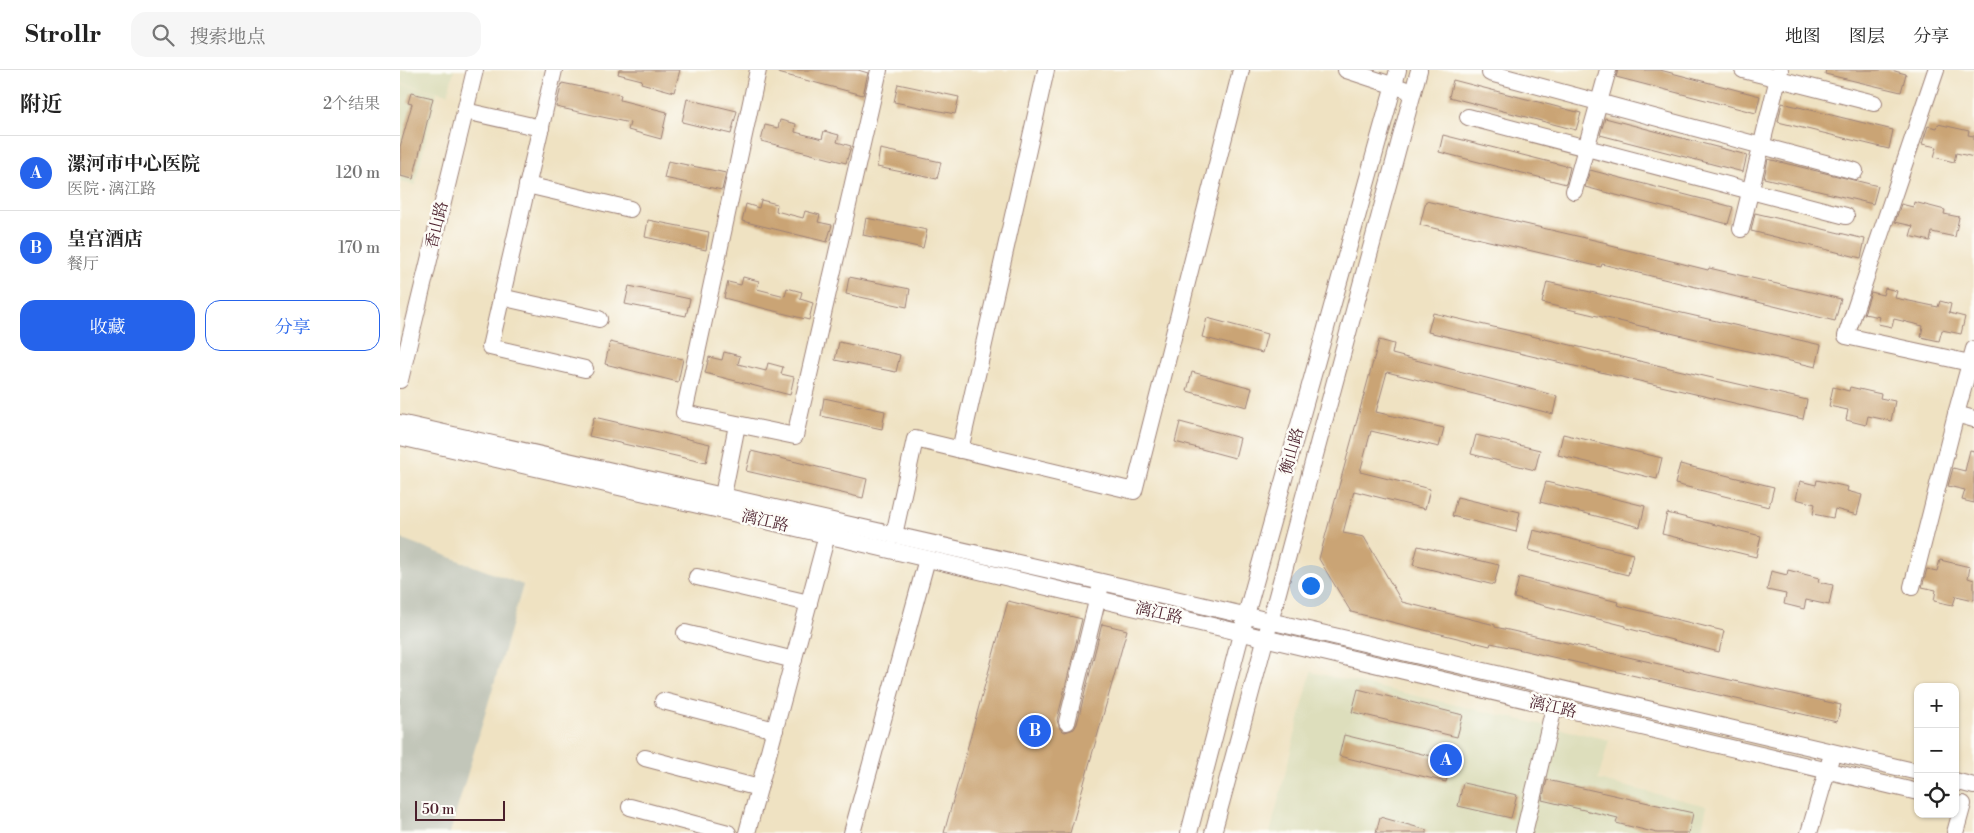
<!DOCTYPE html>
<html lang="zh">
<head>
<meta charset="utf-8">
<style>
	body { margin:0; font-family:"Libre Bodoni","Noto Serif SC",serif; background:#f6f6f6; color:#222 }
	.controls { position:absolute; right:15px; bottom:15px; display:grid; overflow:hidden; border-radius:10px; box-shadow:0 1px 4px #0004 }
	.controls button { width:45px; height:45px; display:grid; place-items:center; padding:0; border:0; border-bottom:1px solid #e0e0e0; background:#fff; color:#222; font:25px sans-serif }
	.scale { position:absolute; left:15px; bottom:12px; width:90px; box-sizing:border-box; padding-left:5px; border:2px solid #4a1f2b; border-top:0; font-size:14px; line-height:18px; white-space:nowrap; color:#4a1f2b; -webkit-text-stroke:4px #fdfcf7; paint-order:stroke }
	.you { position:absolute; left:910px; top:515px; width:18px; height:18px; margin:-12px; border:4px solid #fff; border-radius:50%; background:#1a73e8; box-shadow:0 0 0 8px #1a73e833 }
	.badge { display:grid; place-items:center; width:32px; height:32px; border-radius:50%; background:#2563eb; color:#fff; font-size:16px; font-weight:700 }
	.pin { position:absolute; translate:-50% -50%; border:2px solid #fff; box-shadow:0 1px 5px #0006 }
	.list { margin:0; padding:0; list-style:none }
	h2 { display:flex; justify-content:space-between; align-items:center; height:65px; margin:0; padding:0 20px; font-size:21px }
	h2 small { font-size:16px; font-weight:400; color:#767676 }
	.list li { display:grid; grid-template-columns:32px 1fr auto; gap:15px; align-items:center; box-sizing:border-box; height:75px; padding:0 20px; border-top:1px solid #e0e0e0 }
	.list b { display:block; font-size:19px; white-space:nowrap }
	.list p { margin:0; font-size:16px; white-space:nowrap; color:#767676 }
	.list em { font-size:16px; font-style:normal; color:#767676 }
	.actions { display:flex; gap:10px; padding:15px 20px }
	.actions a { flex:1; padding:11px 0; border:1px solid #2563eb; border-radius:15px; text-align:center; font-size:18px; color:#2563eb }
	.actions .main { background:#2563eb; color:#fff }
	.icon { flex:none; width:28px; height:28px; fill:none; stroke:currentColor; stroke-width:2; stroke-linecap:round; stroke-linejoin:round }
	.map { position:relative; flex:none; width:1574px; height:763px; overflow:hidden }
	header { display:flex; align-items:center; gap:30px; box-sizing:border-box; height:70px; padding:0 25px; background:#fff; border-bottom:1px solid #e0e0e0 }
	header strong { font-size:24px }
	nav { display:flex; gap:28px; margin-inline-start:auto; font-size:18px }
	.search { width:350px; height:45px; background:#f6f6f6; display:flex; align-items:center; gap:12px; box-sizing:border-box; padding:0 18px; border-radius:15px; color:#767676; font-size:19px }
	main { display:flex }
	aside { flex:1; background:#fff }
	.map>svg:first-child { display:block }
	.built { fill:#dddebc }
	.industrial { fill:#c2c6b9 }
	.building { fill:#caa474 }
	.lines { fill:none; stroke-linecap:round; stroke-linejoin:round }
	.minor-casing { stroke:#9c8076; stroke-width:18 }
	.minor { stroke:#fff; stroke-width:16 }
	.labels { text-anchor:middle; dominant-baseline:central; stroke-width:5; stroke-linejoin:round; paint-order:stroke }
	.street-label { font-size:16px; fill:#4a1f2b; stroke:#fdfcf7 }
</style>
</head>
<body>
<header>
<strong>Strollr</strong>
<div class="search"><svg class="icon" aria-label="search" viewBox="0 0 24 24"><circle cx="10" cy="10" r="6"/><path d="M15 15l6 6"/></svg>搜索地点</div>
<nav><a>地图</a><a>图层</a><a>分享</a></nav>
</header>
<main>
<aside>
<h2>附近<small>2个结果</small></h2>
<ul class="list">
<li><span class="badge">A</span><div><b>漯河市中心医院</b><p>医院 · 漓江路</p></div><em>120 m</em></li>
<li><span class="badge">B</span><div><b>皇宫酒店</b><p>餐厅</p></div><em>170 m</em></li>
</ul>
<div class="actions"><a class="main">收藏</a><a>分享</a></div>
</aside>
<div class="map">
<svg width="1574" height="763" viewBox="0 0 1574 763">
	<rect width="100%" height="100%" fill="#fdfcf7"/>
	<filter id="ink" filterUnits="userSpaceOnUse"><feTurbulence type="fractalNoise" baseFrequency=".02" numOctaves="2"/><feDisplacementMap in="SourceGraphic" scale="10" xChannelSelector="R" yChannelSelector="G"/><feConvolveMatrix kernelMatrix="1 2 1 2 8 2 1 2 1" color-interpolation-filters="sRGB"/></filter>
	<filter id="wash" filterUnits="userSpaceOnUse"><feTurbulence type="fractalNoise" baseFrequency=".0096" numOctaves="4" result="noise"/><feDisplacementMap in="SourceGraphic" scale="20" xChannelSelector="R" yChannelSelector="G"/><feGaussianBlur stdDeviation="1.12" result="paint"/><feColorMatrix in="noise" values="0 0 0 0 0 0 0 0 0 0 0 0 0 0 0 0 0 1.4 0 .05"/><feComposite in="paint" operator="in"/></filter>
	<g filter="url(#wash)">
		<rect width="100%" height="100%" fill="#efe2c2"/>
		<g class="built">
			<path d="M0,0H54L48,24L0,13Z"/>
			<path d="M0,14L37,22L15,115L0,111Z"/>
			<path d="M911,602L1209,670L1198,710L1307,736L1301,763H870Z"/>
		</g>
		<path class="industrial" d="M0,468L123,515L50,763H0Z"/>
		<g id="blocks">
			<g class="building">
				<path d="M219,0H280L274,22L241,13L242,10L218,4Z"/>
				<path d="M378,0H458L468,3L463,25L378,3Z"/>
				<path d="M1218,0H1260L1360,26L1356,43L1216,7Z"/>
				<path d="M1426,0H1491L1506,4L1501,22L1425,4Z"/>
				<path d="M1053,10L1181,43L1176,60L1049,27Z"/>
				<path d="M162,13L221,25L220,30L267,42L261,69L228,60L230,53L156,37Z"/>
				<path d="M498,14L559,27L555,44L494,32Z"/>
				<path d="M11,23L33,28L13,109L0,106V77L12,34L8,33Z"/>
				<path d="M287,29L337,41L331,64L282,52Z"/>
				<path d="M1382,33L1493,60L1489,79L1378,52Z"/>
				<path d="M1205,48L1347,85L1343,102L1200,65Z"/>
				<path d="M380,50L396,54L395,62L422,69L424,61L439,65L437,72L451,76L446,93L361,71L365,55L378,58Z"/>
				<path d="M1538,54L1569,61L1568,65L1574,66V87L1556,83L1554,92L1534,87L1537,77L1522,74L1528,56L1537,58Z"/>
				<path d="M1043,65L1170,97L1166,114L1039,82Z"/>
				<path d="M480,79L541,92L537,109L477,97Z"/>
				<path d="M1368,89L1478,116L1473,134L1364,108Z"/>
				<path d="M268,91L326,103L322,120L264,108Z"/>
				<path d="M1190,100L1333,137L1328,154L1185,117Z"/>
				<path d="M361,130L377,134L376,141L403,148L405,141L420,145L418,152L432,155L427,172L342,151L346,134L359,138Z"/>
				<path d="M1026,131L1207,173V175L1308,200L1309,198L1441,229L1435,251L1202,194L1201,197L1020,155Z"/>
				<path d="M1514,132L1545,140L1544,144L1559,147L1555,167L1532,162L1530,171L1510,166L1513,156L1495,152L1501,134L1513,137Z"/>
				<path d="M1355,143L1465,169L1461,188L1351,161Z"/>
				<path d="M466,148L527,160L523,178L463,165Z"/>
				<path d="M248,150L309,162L306,180L245,167Z"/>
				<path d="M343,207L359,211L357,219L385,226L387,218L402,222L400,229L413,233L409,250L324,228L328,212L341,215Z"/>
				<path d="M449,207L510,219L507,237L446,224Z"/>
				<path d="M1147,212L1421,275L1416,297L1142,233Z"/>
				<path d="M229,216L290,229L286,246L225,234Z"/>
				<path d="M1485,218L1497,221L1495,228L1538,237L1540,231L1551,234L1549,243L1565,247L1561,264L1542,260L1539,271L1521,267L1523,256L1494,249L1492,257L1478,254L1480,247L1464,244L1471,222L1483,225Z"/>
				<path d="M1033,243L1407,330L1403,349L1028,262Z"/>
				<path d="M807,248L867,264L862,283L802,267Z"/>
				<path d="M979,270L994,274L992,284L1157,326L1153,344L987,302L976,342L1044,358L1039,377L971,361L960,402L1030,419L1025,439L954,421L943,463L964,467L1002,532L1095,555V557L1441,635L1437,652L1091,573L1090,576L951,542L919,489Z"/>
				<path d="M210,272L283,289L278,312L205,294Z"/>
				<path d="M439,272L500,285L496,302L435,290Z"/>
				<path d="M324,282L340,286L338,294L366,301L368,293L383,297L381,304L394,307L390,325L305,303L309,287L322,290Z"/>
				<path d="M792,302L852,318L847,337L787,321Z"/>
				<path d="M1433,317L1449,321L1450,317L1481,324L1480,328L1495,331L1491,351L1468,346L1466,355L1446,350L1448,340L1429,336Z"/>
				<path d="M424,328L485,341L482,359L421,346Z"/>
				<path d="M194,347L310,374L306,393L189,366Z"/>
				<path d="M780,352L840,368L835,388L775,372Z"/>
				<path d="M1163,364L1262,388L1257,409L1158,385Z"/>
				<path d="M1076,365L1140,380L1135,400L1071,384Z"/>
				<path d="M1570,380L1574,381V433L1562,430L1565,420L1548,416L1553,398L1565,401Z"/>
				<path d="M351,381L467,409L463,428L346,401Z"/>
				<path d="M1280,394L1374,417L1369,437L1275,414Z"/>
				<path d="M1417,410L1448,417L1447,421L1462,425L1457,445L1435,439L1433,448L1413,444L1415,434L1396,429L1400,411L1416,415Z"/>
				<path d="M1146,412L1245,436L1240,457L1140,432Z"/>
				<path d="M1057,427L1120,442L1116,462L1052,446Z"/>
				<path d="M1267,443L1361,466L1356,487L1262,464Z"/>
				<path d="M1133,460L1233,484L1228,505L1128,480Z"/>
				<path d="M1018,476L1099,495L1094,515L1013,495Z"/>
				<path d="M1540,490L1570,497L1568,508L1574,510V530L1556,526L1553,535L1534,531L1536,520L1522,517L1527,499L1537,501Z"/>
				<path d="M1388,500L1419,508L1418,512L1433,515L1429,535L1406,530L1404,539L1384,534L1386,524L1367,520L1371,501L1387,505Z"/>
				<path d="M1119,507L1218,532L1217,535L1324,561L1319,582L1226,558V556L1114,528Z"/>
				<path d="M608,531L682,549L657,650L660,659L665,662L674,659L677,654L702,554L727,560L670,763H544Z"/>
				<path d="M958,619L1063,645L1057,667L952,642Z"/>
				<path d="M944,665L1051,691L1046,712L939,686Z"/>
				<path d="M1147,710L1293,743L1289,763H1257L1216,753L1218,748L1142,730Z"/>
				<path d="M1063,713L1117,725L1111,748L1058,736Z"/>
				<path d="M980,747L1027,760V763H976Z"/>
			</g>
		</g>
	</g>
	<g filter="url(#ink)">
		<use href="#blocks" fill-opacity="0" stroke="#9c8076" stroke-width="1"/>
		<g class="lines">
			<defs>
				<g id="minor">
					<path d="M154,0L90,277L185,299"/>
					<path d="M358,0L284,343L395,366L479,0"/>
					<path d="M946,0L1004,19"/>
					<path d="M1343,0L1474,33"/>
					<path d="M1536,0L1446,266L1570,293"/>
					<path d="M1090,3L1455,101"/>
					<path d="M65,41L141,58"/>
					<path d="M1068,47L1446,146"/>
					<path d="M127,115L230,139"/>
					<path d="M1174,121L1208,0"/>
					<path d="M1341,159L1380,0"/>
					<path d="M101,227L199,249"/>
					<path d="M1574,279L1556,344L1574,349"/>
					<path d="M0,310L75,0"/>
					<path d="M0,353L702,512L1518,702"/>
					<path d="M0,367L320,440L1518,722"/>
					<path d="M560,380L646,0"/>
					<path d="M321,435L337,355"/>
					<path d="M494,465L515,369L734,421L841,0"/>
					<path d="M297,507L409,533"/>
					<path d="M1512,517L1556,344"/>
					<path d="M285,563L394,590"/>
					<path d="M263,631L375,660"/>
					<path d="M667,652L700,519"/>
					<path d="M245,688L359,718"/>
					<path d="M1555,711L1574,716"/>
					<path d="M230,737L328,763"/>
					<path d="M347,763L427,465"/>
					<path d="M452,763L527,489"/>
					<path d="M789,763L846,545L998,0"/>
					<path d="M813,763L1019,0"/>
					<path d="M1124,763L1154,637"/>
					<path d="M1409,763L1430,691"/>
					<path d="M1555,763L1563,734"/>
				</g>
			</defs>
			<use href="#minor" class="minor-casing"/>
			<use href="#minor" class="minor"/>
		</g>
	</g>
	<g class="labels">
		<g class="street-label">
			<text transform="translate(37 155) rotate(-76)">香山路</text>
			<text transform="translate(892 381) rotate(-74)">衡山路</text>
			<text transform="translate(365 451) rotate(13)">漓江路</text>
			<text transform="translate(759 543) rotate(13)">漓江路</text>
			<text transform="translate(1153 637) rotate(13)">漓江路</text>
		</g>
	</g>
</svg>
<div class="controls">
<button>+</button>
<button>−</button>
<button><svg class="icon" aria-label="locate" viewBox="0 0 24 24"><circle cx="12" cy="12" r="6"/><path d="M12 2v4M12 18v4M2 12h4M18 12h4"/></svg></button>
</div>
<div class="scale">50 m</div>
<div class="you"></div>
<div class="pin badge" style="left:1046px;top:690px">A</div>
<div class="pin badge" style="left:635px;top:661px">B</div>
</div>
</main>
</body>
</html>
